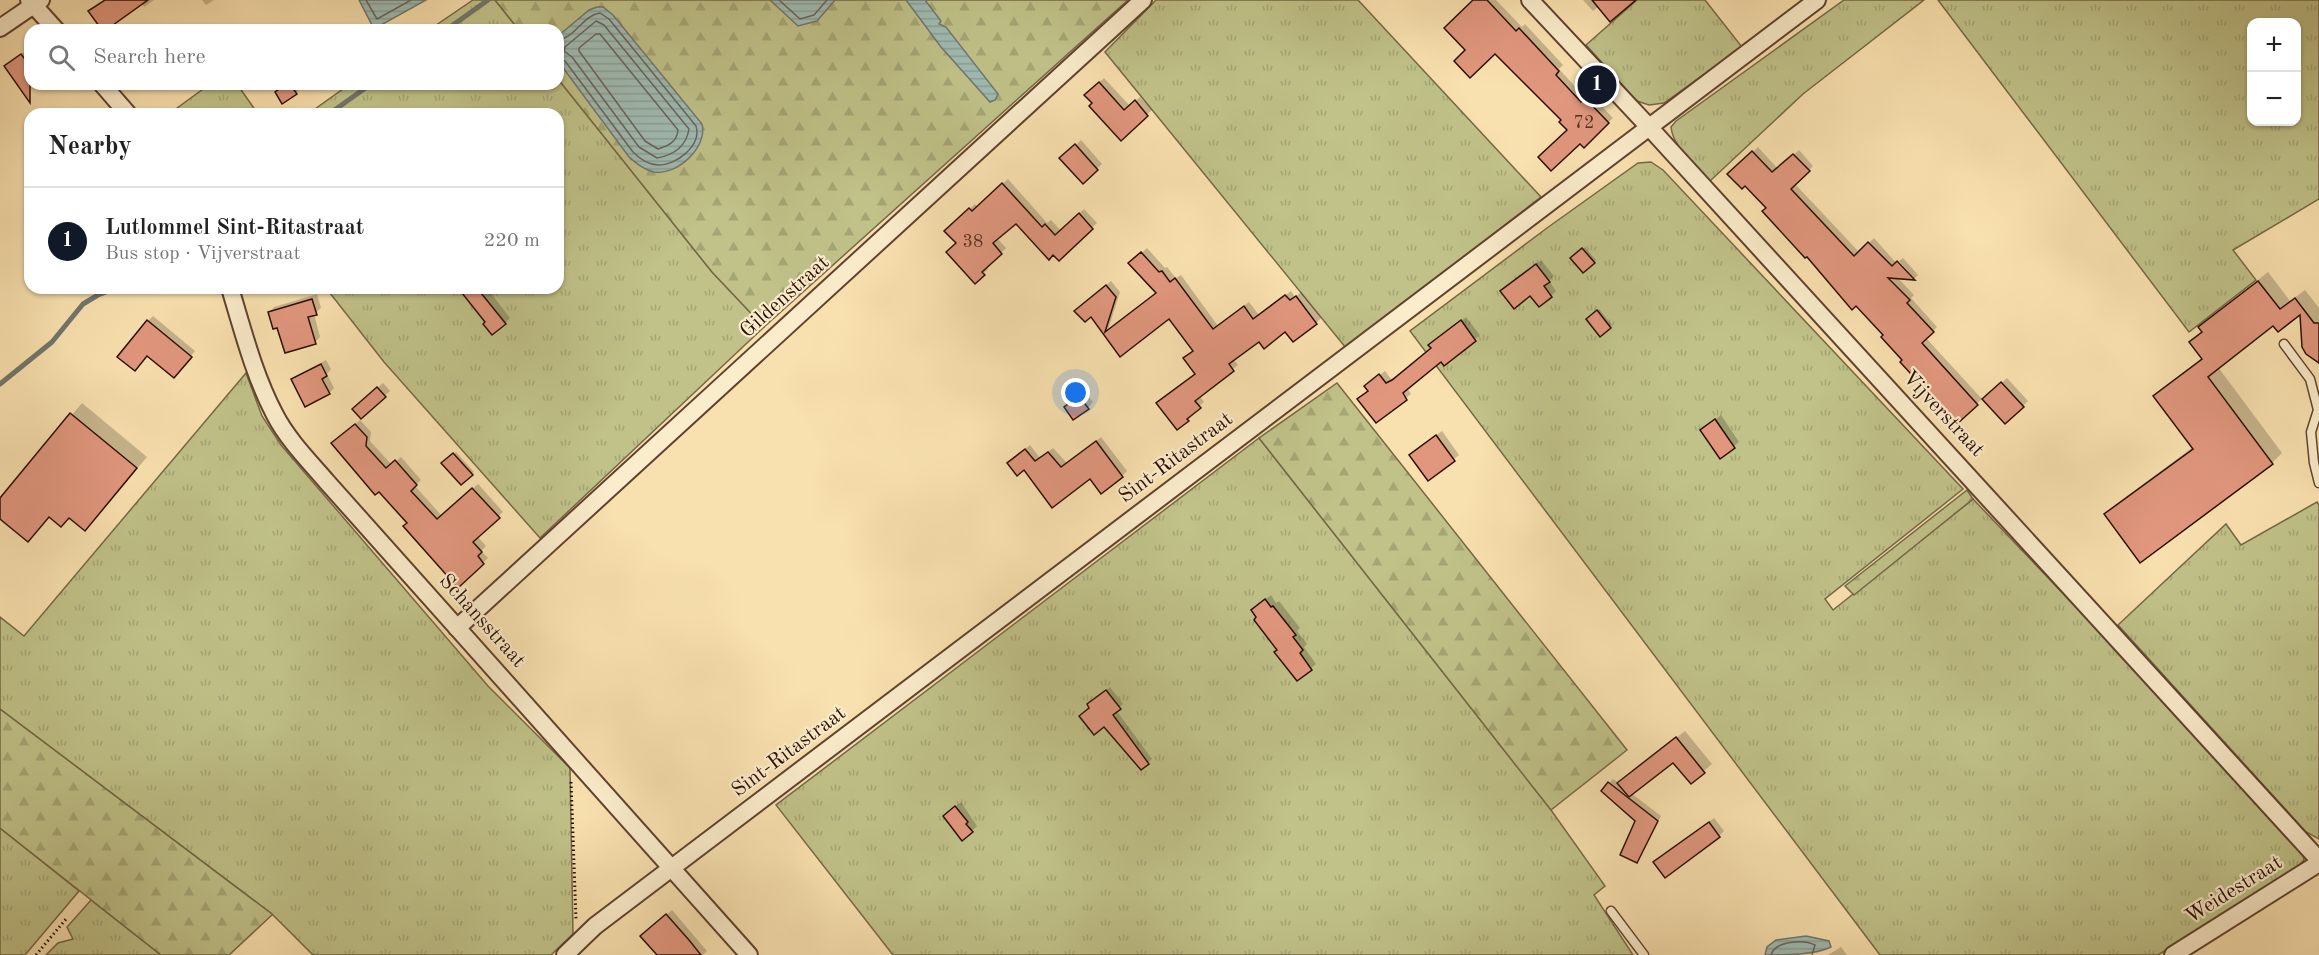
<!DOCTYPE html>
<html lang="en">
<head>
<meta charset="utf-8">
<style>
	body { margin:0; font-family:"Old Standard TT",serif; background:#f2f2f2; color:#222 }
	.controls { position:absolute; right:18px; top:18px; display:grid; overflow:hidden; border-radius:12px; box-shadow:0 2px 4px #0004 }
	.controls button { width:54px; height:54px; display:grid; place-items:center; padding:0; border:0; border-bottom:2px solid #e0e0e0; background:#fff; color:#222; font:30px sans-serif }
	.you { position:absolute; left:1076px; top:393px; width:21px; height:21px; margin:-15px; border:4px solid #fff; border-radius:50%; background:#1a73e8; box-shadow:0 0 0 9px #1a73e833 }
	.badge { display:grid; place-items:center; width:39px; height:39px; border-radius:50%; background:#111827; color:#fff; font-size:20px; font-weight:700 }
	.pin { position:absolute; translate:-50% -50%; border:3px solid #fff; box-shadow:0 2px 6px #0006 }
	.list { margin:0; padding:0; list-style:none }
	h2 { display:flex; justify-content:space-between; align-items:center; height:78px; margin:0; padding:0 24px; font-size:26px }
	h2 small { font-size:20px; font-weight:400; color:#767676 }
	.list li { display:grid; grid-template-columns:39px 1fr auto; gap:18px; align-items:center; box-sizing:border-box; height:108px; padding:0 24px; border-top:2px solid #e0e0e0 }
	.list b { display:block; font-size:22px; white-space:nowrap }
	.list p { margin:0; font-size:20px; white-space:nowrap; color:#767676 }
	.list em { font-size:20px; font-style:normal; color:#767676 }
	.icon { flex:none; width:33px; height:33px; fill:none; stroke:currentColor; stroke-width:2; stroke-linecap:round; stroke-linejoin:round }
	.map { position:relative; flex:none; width:2319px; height:955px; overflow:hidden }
	.search { position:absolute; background:#fff; box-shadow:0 2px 4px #0004; left:24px; top:24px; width:540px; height:66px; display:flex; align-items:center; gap:15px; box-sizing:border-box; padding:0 21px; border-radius:18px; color:#767676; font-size:22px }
	.panel { position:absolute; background:#fff; box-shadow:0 2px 4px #0004; left:24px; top:108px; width:540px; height:186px; border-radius:18px }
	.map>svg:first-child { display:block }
	.grass { fill:url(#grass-tufts); stroke:#766846; stroke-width:1.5; fill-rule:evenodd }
	.forest { fill:url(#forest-firs); stroke:#766846; stroke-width:1.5 }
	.water { fill:url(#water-rules); stroke:#72766d; stroke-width:1.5 }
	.shadow { fill:#0003 }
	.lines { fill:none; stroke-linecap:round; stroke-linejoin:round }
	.shore { stroke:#66645c; stroke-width:1.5 }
	.stream { stroke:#72766d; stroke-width:5 }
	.building { fill:#e1977e; stroke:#2c0d03; stroke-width:1.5 }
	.lane-casing { stroke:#5f422e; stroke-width:11 }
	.street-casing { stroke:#5f422e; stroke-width:20 }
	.path { stroke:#2c0d03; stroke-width:3; stroke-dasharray:1.5 3; stroke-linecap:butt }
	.lane { stroke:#fbeccb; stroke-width:8 }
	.street { stroke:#fbeccb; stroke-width:16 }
	.labels { text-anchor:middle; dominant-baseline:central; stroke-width:4.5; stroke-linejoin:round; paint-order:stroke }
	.number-label { font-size:18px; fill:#593022 }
	.street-label { font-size:21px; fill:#2c0d03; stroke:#fbeccb }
</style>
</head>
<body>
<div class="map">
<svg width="2319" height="955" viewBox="0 0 2319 955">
	<defs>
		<pattern id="grass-tufts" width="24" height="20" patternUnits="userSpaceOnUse" patternTransform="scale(1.5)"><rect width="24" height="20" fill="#c0c289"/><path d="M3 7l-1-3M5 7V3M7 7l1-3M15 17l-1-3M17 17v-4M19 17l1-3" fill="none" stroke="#a5a675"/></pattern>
		<pattern id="forest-firs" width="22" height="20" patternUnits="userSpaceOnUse" patternTransform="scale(1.5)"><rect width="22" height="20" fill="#c0c289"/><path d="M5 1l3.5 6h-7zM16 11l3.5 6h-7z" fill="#a5a675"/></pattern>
		<pattern id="water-rules" width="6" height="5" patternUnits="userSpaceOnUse" patternTransform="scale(1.5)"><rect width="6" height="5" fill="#a0bcb4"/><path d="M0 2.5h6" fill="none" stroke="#8aa099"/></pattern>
	</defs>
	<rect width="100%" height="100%" fill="#f9e1af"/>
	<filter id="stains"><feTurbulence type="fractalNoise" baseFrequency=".00333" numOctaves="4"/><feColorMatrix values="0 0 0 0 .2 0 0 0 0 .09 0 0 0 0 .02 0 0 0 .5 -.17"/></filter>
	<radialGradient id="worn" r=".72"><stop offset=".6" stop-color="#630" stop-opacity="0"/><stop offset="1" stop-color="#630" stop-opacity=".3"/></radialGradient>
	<g class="grass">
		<path d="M473,0H495L519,30H429Z"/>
		<path d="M1156,0H1358L1541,197L1346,348L1105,52Z"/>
		<path d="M1637,0H1705L1742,47L1664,103L1649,105L1637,101L1586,45Z"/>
		<path d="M1844,0H1924L1803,94L1710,181C1696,166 1673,148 1671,127L1676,121Z"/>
		<path d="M1938,0H2319V199L2233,250L2256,280L2189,332ZM2252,22H2296V122H2252Z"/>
		<path d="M558,79L712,272L764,327L540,538L384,362L326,288H558V114H308L350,84H558Z"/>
		<path d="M210,84H237L258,114H169Z"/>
		<path d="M1651,162L1663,170L1963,489L1825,599L1833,610L1973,499L2114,647L2302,850L2304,860L2294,871L2158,955H1880L1410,331L1547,228L1638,163Z"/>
		<path d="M246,373L262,416L281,445L488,686L570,768L573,934L551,955H313L272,914L0,709V617L24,636Z"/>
		<path d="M1259,438L1551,810L1605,886L1594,895L1633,955H893L776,805Z"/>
		<path d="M2317,502L2319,505V839L2306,832L2118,625L2226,524L2241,545Z"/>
		<path d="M0,828L79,891L25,955H0Z"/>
		<path d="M91,900L161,955H46L58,943L73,939L67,927Z"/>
	</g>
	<g class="forest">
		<path d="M495,0H1128L764,327L712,272L558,79V30H519Z"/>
		<path d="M1337,383L1627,750L1551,810L1259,438Z"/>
		<path d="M1967,490L1973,499L1854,595L1845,586Z"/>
		<path d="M0,709L272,914V915L229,955H161L0,828Z"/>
	</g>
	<g class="water">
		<path d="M359,0H426L374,29Z"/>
		<path d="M770,0H835L817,21L798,26Z"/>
		<path d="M906,0H925L941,21L939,24L946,27L998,94L995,100L990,102L941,47Z"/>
		<path d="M597,7H603L613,15L702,124C708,147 677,176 654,172C644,170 636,163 629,157L558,61V36L589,10Z"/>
		<path d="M1806,936L1829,941L1831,947C1815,955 1785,955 1765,955L1767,947L1776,940Z"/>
	</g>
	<g class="shadow">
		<path d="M139,0H154L144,7Z"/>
		<path d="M202,0H214L206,5Z"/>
		<path d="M1475,0H1496L1522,27L1525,24L1563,65L1559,69L1586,98L1590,94L1613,118L1584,146L1569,130L1563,120L1495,52L1467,50Z"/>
		<path d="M1583,0H1633L1599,6L1593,11Z"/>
		<path d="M27,50L30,54V84H33L23,91L6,66Z"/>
		<path d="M1104,78L1130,106L1140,97L1152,110L1121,139L1094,104L1091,90Z"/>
		<path d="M288,84H293L298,91L296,93Z"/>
		<path d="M1081,140L1102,164L1083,182L1061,159Z"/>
		<path d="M1758,147L1778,169L1799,150L1813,166L1795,184L1859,252L1874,238L1907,275H1911L1899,261L1903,258L1918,275L1914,279L1897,277L1914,295L1911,298L1937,327L1926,338L1982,399L1957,422L1885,335L1745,184L1730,174Z"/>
		<path d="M1008,179L1047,223L1051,220L1061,231L1084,209L1097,223L1059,259L1016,222L997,238L1006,248L986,267L988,269L975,282L958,243L946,231L975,204L977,207Z"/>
		<path d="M1585,247L1596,260L1583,271L1572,258Z"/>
		<path d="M1147,248L1165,268L1167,267L1176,278L1181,275L1218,326L1249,302L1259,315L1291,291L1295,297L1301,292L1321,318L1316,323L1259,340L1233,359L1238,365L1199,395L1204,402L1191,413L1193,415L1188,420L1177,428L1197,373L1194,350L1169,317L1121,355L1091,315L1081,307L1111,281L1120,292L1108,330L1158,292L1131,263Z"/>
		<path d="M1541,260L1554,276L1549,281L1556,291L1551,296L1539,305L1531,294L1502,291Z"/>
		<path d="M2268,272L2290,301L2305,290L2319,308V359L2301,312L2273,324L2218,367L2282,453L2272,463L2140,561L2106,515L2115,505L2193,447L2155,396L2203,358L2191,342L2203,331L2200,327Z"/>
		<path d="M458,288H487L510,318L505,323L487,322Z"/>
		<path d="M317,294L321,308L314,314L320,337L315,342L278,326L269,312L274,307Z"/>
		<path d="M1599,309L1612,325L1610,327L1590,317Z"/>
		<path d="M153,316L195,351L179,371L148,321Z"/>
		<path d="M1466,317L1480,335L1444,364L1442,360L1407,388L1411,394L1377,421L1369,390L1371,381L1385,371L1391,379L1399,375L1433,348L1435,340Z"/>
		<path d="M326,360L331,369L327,374L334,388L329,393L293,380L298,375Z"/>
		<path d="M2007,378L2028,401L2023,406L1984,399Z"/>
		<path d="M383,383L390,391L361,417L359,404Z"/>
		<path d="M1085,392L1093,402L1088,408L1071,402Z"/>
		<path d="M82,403L147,457L85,529L69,517L50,516L39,529L0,517V500Z"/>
		<path d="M1721,415L1739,442L1721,457L1702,430Z"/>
		<path d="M360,420L371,432L370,441L392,465L401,457L421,480L415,486L442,516L478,484L503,512L477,536L486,546L481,551L488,558L458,586L409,522L338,439Z"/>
		<path d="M1442,431L1459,455L1428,479L1416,450Z"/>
		<path d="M1101,437L1127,471L1122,476L1090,477L1024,468L1013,459L1030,445L1040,458L1053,448L1067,463Z"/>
		<path d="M456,452L474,472L461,483L443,463Z"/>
		<path d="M1271,595L1276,603L1279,601L1300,628L1297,631L1307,644L1304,647L1316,664L1298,679L1278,649L1258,605Z"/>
		<path d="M1110,687L1123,704L1116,710L1152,759L1148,763L1091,707L1092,701Z"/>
		<path d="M1685,731L1712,764L1691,782L1674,761L1631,793L1661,816L1637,861V820L1603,791L1613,779L1619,783Z"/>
		<path d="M961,802L977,826L972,831L950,811Z"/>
		<path d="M1714,818L1724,831L1719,836L1655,862Z"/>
		<path d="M672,910L707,951L703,955H660L647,931Z"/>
		<path d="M1841,947L1847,955H1828Z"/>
	</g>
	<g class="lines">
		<g class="shore">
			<path d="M366,0L377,19L411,0"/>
			<path d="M779,0L800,19L814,15L827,0"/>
			<path d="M596,21L604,25L689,129C686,147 674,155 657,158L639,147L572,57L564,51L565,47Z"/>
			<path d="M596,34H600L678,130C677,142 668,146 658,149L645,141L579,51V48Z"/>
			<path d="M558,40C575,38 583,15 600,13L609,19L696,126C702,146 675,166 658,165C648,165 639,158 633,152L565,61L558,59"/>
			<path d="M1771,955C1775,941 1803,939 1815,945L1812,955"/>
		</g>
		<g class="stream">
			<path d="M446,30L488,0"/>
			<path d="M329,114L371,84"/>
			<path d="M0,384L52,342L83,304L98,295L117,288"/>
		</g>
	</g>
	<g class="building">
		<path d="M105,0H148L106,30H102L88,11Z"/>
		<path d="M1473,0H1487L1516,31L1519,28L1559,71L1556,75L1581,102L1585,98L1609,123L1584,148L1580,144L1551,171L1538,157L1567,130L1559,122L1561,120L1495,54L1470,78L1454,61L1465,50L1444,28Z"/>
		<path d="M1592,0H1636L1610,22Z"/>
		<path d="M21,54L30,66V103L4,66Z"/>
		<path d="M1099,82L1124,110L1135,100L1148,116L1121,141L1089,106L1092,103L1084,95Z"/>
		<path d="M286,84H290L297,94L282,104L275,92Z"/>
		<path d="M1075,144L1098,170L1083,184L1059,158Z"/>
		<path d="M1752,151L1772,172L1793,154L1810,171L1791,189L1854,256L1868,242L1892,266L1897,261L1915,280L1888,278L1910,300L1907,303L1934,332L1922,343L1978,405L1957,424L1900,362L1902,360L1881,337L1883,335L1856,306L1852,310L1807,257L1805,258L1762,211L1766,208L1745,186L1742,189L1727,174Z"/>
		<path d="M1002,183L1042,227L1045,224L1055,235L1079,213L1093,229L1059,261L1053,255L1049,260L1016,224L993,243L1002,254L982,272L985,275L975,284L946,252L956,243L944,231L969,208L972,211Z"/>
		<path d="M1582,248L1595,263L1583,273L1570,258Z"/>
		<path d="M1141,252L1159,272L1162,271L1170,282L1175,278L1213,329L1244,306L1253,319L1285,295L1290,300L1296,296L1317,324L1293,342L1285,332L1264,349L1259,342L1229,364L1234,371L1195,401L1201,408L1187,419L1189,421L1177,430L1156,403L1195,374L1183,358L1193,351L1169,319L1120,357L1091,317L1085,322L1074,311L1106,285L1116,297L1105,332L1156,293L1128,263Z"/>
		<path d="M1536,264L1550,282L1544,286L1552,297L1539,307L1530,296L1514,309L1500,291Z"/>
		<path d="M2258,281L2280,309L2295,298L2314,323H2319V363L2306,354L2302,347L2300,315L2278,332L2273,326L2208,377L2273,464L2140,563L2104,514L2193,449L2153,396L2202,359L2189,342L2202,332L2198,327Z"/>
		<path d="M458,288H477L506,324L492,335L483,324L485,322Z"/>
		<path d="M312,299L317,315L308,317L316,344L285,353L277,328L273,329L268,312Z"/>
		<path d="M1597,310L1611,328L1600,337L1586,319Z"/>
		<path d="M147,320L192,357L174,378L147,356L135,371L117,357Z"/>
		<path d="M1461,320L1476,341L1444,366L1441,362L1403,393L1407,400L1376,423L1357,399L1368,391L1364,386L1379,374L1386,383L1392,380L1431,348L1428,345Z"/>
		<path d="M321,364L327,376L322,379L330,394L305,407L291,379Z"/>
		<path d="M2001,382L2024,407L2005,424L1982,399Z"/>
		<path d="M377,387L386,397L361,419L352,409Z"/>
		<path d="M1079,396L1089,409L1073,420L1064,407Z"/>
		<path d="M70,413L137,468L85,531L69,518L61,527L49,517L28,542L0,519V498Z"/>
		<path d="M1715,419L1735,448L1720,459L1700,430Z"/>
		<path d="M355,424L367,437L366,446L386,468L395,460L417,485L411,491L437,519L472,488L500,518L473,542L482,552L478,556L484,564L458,588L403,526L407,523L379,492L375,495L331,443Z"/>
		<path d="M1436,435L1455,461L1428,481L1409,455Z"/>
		<path d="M1096,441L1123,477L1101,494L1090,479L1052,508L1024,470L1017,476L1007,463L1025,449L1035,461L1048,452L1061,467Z"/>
		<path d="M453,453L473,475L461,485L441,463Z"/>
		<path d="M1265,599L1271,607L1273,606L1296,635L1293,637L1303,650L1300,653L1312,670L1297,681L1274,652L1277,650L1254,620L1256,617L1251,610Z"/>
		<path d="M1106,690L1121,709L1113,715L1149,764L1141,770L1104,727L1094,735L1079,716L1089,708L1087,704Z"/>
		<path d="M1676,737L1705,773L1691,784L1673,763L1629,797L1617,783Z"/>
		<path d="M1608,782L1658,821L1637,863L1620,855L1635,821L1601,791Z"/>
		<path d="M955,806L968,822L966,824L973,832L962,841L943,816Z"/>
		<path d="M1709,822L1720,837L1665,878L1653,862Z"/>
		<path d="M666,914L689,940L701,955H657L640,936Z"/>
	</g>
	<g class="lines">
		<defs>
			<g id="lane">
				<path d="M2284,344L2310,379L2318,410L2311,432L2314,463L2319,483"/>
				<path d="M1611,911L1644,955"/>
			</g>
			<g id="street">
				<path d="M29,0L56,30"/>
				<path d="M1530,0L1649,127L2319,860"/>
				<path d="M0,28L41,0"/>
				<path d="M102,84L128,114"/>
				<path d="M230,288C243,331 254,375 275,415C288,440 309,461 327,482L749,955"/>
				<path d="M457,628L1143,0"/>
				<path d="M565,955L595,926L1817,0"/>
				<path d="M2173,955L2319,863"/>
			</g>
		</defs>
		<use href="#lane" class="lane-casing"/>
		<use href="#street" class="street-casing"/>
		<g class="path">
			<path d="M571,782L576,920"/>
			<path d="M36,955L66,919"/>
		</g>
		<use href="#lane" class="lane"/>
		<use href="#street" class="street"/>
	</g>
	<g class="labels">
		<g class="number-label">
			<text x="1584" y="123">72</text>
			<text x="973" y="242">38</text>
		</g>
		<g class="street-label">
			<text transform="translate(785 297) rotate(-42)">Gildenstraat</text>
			<text transform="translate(1943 414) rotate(47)">Vijverstraat</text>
			<text transform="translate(1176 458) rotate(-37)">Sint-Ritastraat</text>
			<text transform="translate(482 621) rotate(48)">Schansstraat</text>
			<text transform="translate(789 752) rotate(-37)">Sint-Ritastraat</text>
			<text transform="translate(2234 890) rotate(-32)">Weidestraat</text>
		</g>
	</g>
	<rect width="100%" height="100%" filter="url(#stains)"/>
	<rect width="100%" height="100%" fill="url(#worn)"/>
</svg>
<div class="controls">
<button>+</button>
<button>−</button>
</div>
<div class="you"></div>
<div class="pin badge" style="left:1597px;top:85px">1</div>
<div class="search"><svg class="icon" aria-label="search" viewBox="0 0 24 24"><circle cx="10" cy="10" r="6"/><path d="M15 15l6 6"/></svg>Search here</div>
<section class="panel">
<h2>Nearby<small></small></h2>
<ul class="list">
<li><span class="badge">1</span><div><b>Lutlommel Sint-Ritastraat</b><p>Bus stop · Vijverstraat</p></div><em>220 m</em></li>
</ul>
</section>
</div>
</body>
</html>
